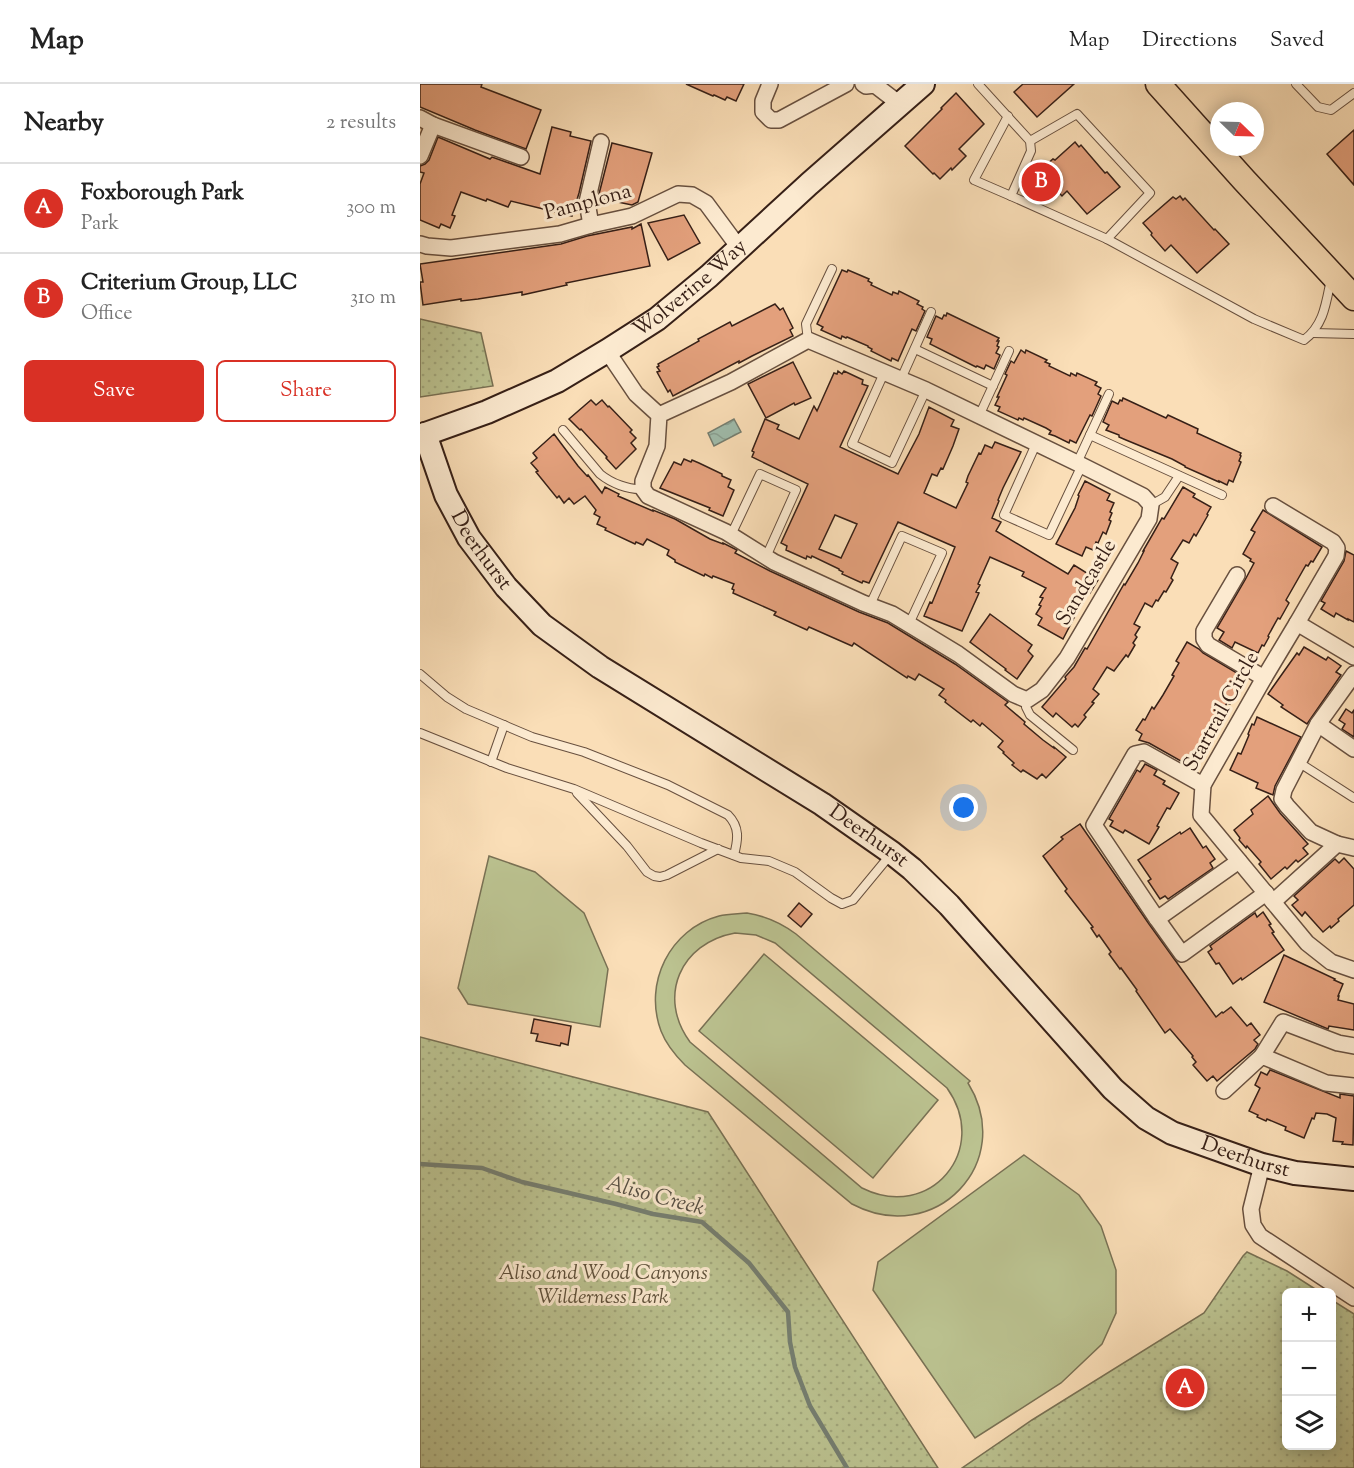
<!DOCTYPE html>
<html lang="en">
<head>
<meta charset="utf-8">
<style>
	body { margin:0; font-family:"Sorts Mill Goudy",serif; background:#f6f6f6; color:#222 }
	.controls { position:absolute; right:18px; bottom:18px; display:grid; overflow:hidden; border-radius:9px; box-shadow:0 3px 15px #0003 }
	.controls button { width:54px; height:54px; display:grid; place-items:center; padding:0; border:0; border-bottom:2px solid #e0e0e0; background:#fff; color:#222; font:30px sans-serif }
	.compass { position:absolute; left:790px; top:18px; width:54px; height:54px; border-radius:50%; background:#fff; box-shadow:0 3px 15px #0003; rotate:113deg }
	.you { position:absolute; left:544px; top:724px; width:21px; height:21px; margin:-15px; border:4px solid #fff; border-radius:50%; background:#1a73e8; box-shadow:0 0 0 9px #1a73e833 }
	.badge { display:grid; place-items:center; width:39px; height:39px; border-radius:50%; background:#d93025; color:#fff; font-size:20px; font-weight:700 }
	.pin { position:absolute; translate:-50% -50%; border:3px solid #fff; box-shadow:0 2px 6px #0006 }
	.list { margin:0; padding:0; list-style:none }
	h2 { display:flex; justify-content:space-between; align-items:center; height:78px; margin:0; padding:0 24px; font-size:26px }
	h2 small { font-size:20px; font-weight:400; color:#767676 }
	.list li { display:grid; grid-template-columns:39px 1fr auto; gap:18px; align-items:center; box-sizing:border-box; height:90px; padding:0 24px; border-top:2px solid #e0e0e0 }
	.list b { display:block; font-size:22px; white-space:nowrap }
	.list p { margin:0; font-size:20px; white-space:nowrap; color:#767676 }
	.list em { font-size:20px; font-style:normal; color:#767676 }
	.actions { display:flex; gap:12px; padding:18px 24px }
	.actions a { flex:1; padding:14px 0; border:2px solid #d93025; border-radius:9px; text-align:center; font-size:21px; color:#d93025 }
	.actions .main { background:#d93025; color:#fff }
	.icon { flex:none; width:33px; height:33px; fill:none; stroke:currentColor; stroke-width:2; stroke-linecap:round; stroke-linejoin:round }
	.map { position:relative; flex:none; width:934px; height:1384px; overflow:hidden }
	header { display:flex; align-items:center; gap:36px; box-sizing:border-box; height:84px; padding:0 30px; background:#fff; border-bottom:2px solid #e0e0e0 }
	header strong { font-size:28px }
	nav { display:flex; gap:33px; margin-inline-start:auto; font-size:21px }
	main { display:flex }
	aside { flex:1; background:#fff }
	.map>svg:first-child { display:block }
	.grass { fill:url(#grass-dots); stroke:#797154; stroke-width:1.5 }
	.pitch { fill:#bbc290; stroke:#797154; stroke-width:1.5; fill-rule:evenodd }
	.water { fill:url(#water-waves); stroke:#757e70; stroke-width:1.5 }
	.lines { fill:none; stroke-linecap:round; stroke-linejoin:round }
	.stream { stroke:#757e70; stroke-width:4.5 }
	.building { fill:#e3a07c; stroke:#372017; stroke-width:1.5; fill-rule:evenodd }
	.lane-casing { stroke:#68503f; stroke-width:10 }
	.street-casing { stroke:#68503f; stroke-width:18 }
	.secondary-casing { stroke:#372017; stroke-width:26 }
	.primary-casing { stroke:#372017; stroke-width:27 }
	.lane { stroke:#fcead0; stroke-width:8 }
	.street { stroke:#fcead0; stroke-width:15 }
	.secondary { stroke:#fcead0; stroke-width:22 }
	.primary { stroke:#fadeb7; stroke-width:24 }
	.labels { text-anchor:middle; dominant-baseline:central; stroke-width:6; stroke-linejoin:round; paint-order:stroke }
	.street-label { font-size:21px; fill:#372017; stroke:#fcead0 }
	.park-label { font-size:21px; font-style:italic; fill:#5f513b; stroke:#fcead0 }
	.water-label { font-size:22px; font-style:italic; fill:#564f44; stroke:#fcead0 }
</style>
</head>
<body>
<header>
<strong>Map</strong>
<nav><a>Map</a><a>Directions</a><a>Saved</a></nav>
</header>
<main>
<aside>
<h2>Nearby<small>2 results</small></h2>
<ul class="list">
<li><span class="badge">A</span><div><b>Foxborough Park</b><p>Park</p></div><em>300 m</em></li>
<li><span class="badge">B</span><div><b>Criterium Group, LLC</b><p>Office</p></div><em>310 m</em></li>
</ul>
<div class="actions"><a class="main">Save</a><a>Share</a></div>
</aside>
<div class="map">
<svg width="934" height="1384" viewBox="0 0 934 1384">
	<defs>
		<pattern id="grass-dots" width="8" height="8" patternUnits="userSpaceOnUse" patternTransform="scale(1.5)"><rect width="8" height="8" fill="#bbc290"/><path d="M2 2h.1M6 6h.1" fill="none" stroke="#a1a67b" stroke-width="1.8" stroke-linecap="round"/></pattern>
		<pattern id="water-waves" width="16" height="10" patternUnits="userSpaceOnUse" patternTransform="scale(1.5)"><rect width="16" height="10" fill="#9fbcac"/><path d="M0 5q4-4 8 0t8 0" fill="none" stroke="#8aa193"/></pattern>
	</defs>
	<rect width="100%" height="100%" fill="#fadeb7"/>
	<filter id="stains"><feTurbulence type="fractalNoise" baseFrequency=".00333" numOctaves="4"/><feColorMatrix values="0 0 0 0 .2 0 0 0 0 .09 0 0 0 0 .02 0 0 0 .5 -.17"/></filter>
	<radialGradient id="worn" r=".72"><stop offset=".6" stop-color="#630" stop-opacity="0"/><stop offset="1" stop-color="#630" stop-opacity=".3"/></radialGradient>
	<g class="grass">
		<path d="M0,235L61,249L73,302L0,313Z"/>
		<path d="M0,953L288,1028L518,1384H0Z"/>
		<path d="M827,1168L867,1187L900,1208H866V1362H912V1216L934,1230V1384H542L612,1336L784,1229L823,1172Z"/>
	</g>
	<g class="pitch">
		<path d="M69,772L115,788L164,829L188,885L180,943L48,920L38,904Z"/>
		<path d="M327,829C346,832 360,838 376,850L550,997L548,999C597,1078 515,1164 432,1120L265,981C255,971 246,960 241,947C223,899 250,845 299,832C308,830 318,830 327,829ZM315,849L336,851L355,859L527,1004C571,1066 510,1138 442,1104L270,958C237,913 260,859 315,849Z"/>
		<path d="M344,870L518,1016L453,1094L279,947Z"/>
		<path d="M604,1071L659,1111L681,1142L696,1186V1229L682,1260L641,1299L555,1354L453,1206L458,1178Z"/>
	</g>
	<path class="water" d="M314,335L321,348L294,362L288,349Z"/>
	<g class="lines">
		<path class="stream" d="M0,1080L62,1084L102,1098L196,1120L233,1130L282,1138L329,1179L368,1228L370,1258L375,1283L390,1322L427,1384"/>
	</g>
	<g class="building">
		<path d="M0,0H62L61,3L121,26L106,65L55,46L0,23Z"/>
		<path d="M266,0H324L316,17L307,13L305,16L294,11L293,12Z"/>
		<path d="M603,0H654L617,33L594,8Z"/>
		<path d="M536,9L564,40L539,65L546,72L532,86L531,84L520,95L514,89L513,90L485,62L522,25L521,24Z"/>
		<path d="M132,43L151,48L150,52L171,57L159,109L152,132L91,117L88,123L67,115L66,117L41,108L32,131L35,132L30,144L21,140L19,144L0,136V100L4,89L0,88V82L5,80L9,76L18,53L70,75L72,73L120,90Z"/>
		<path d="M934,46V101L907,70Z"/>
		<path d="M655,58L659,63L661,61L685,89L687,88L700,103L667,130L647,107L642,112L619,87L633,75L635,76Z"/>
		<path d="M192,59L232,69L218,118L212,121L178,114Z"/>
		<path d="M760,112L763,116L765,114L794,146L795,145L809,160L777,189L751,161L745,167L731,151L732,149L723,139L753,113L756,115Z"/>
		<path d="M264,131L280,159L248,176L228,139Z"/>
		<path d="M221,140L230,182L146,199L147,201L102,211V208L58,215L41,217V215L3,221L0,198H3L0,180L141,160L167,152L212,143V145Z"/>
		<path d="M422,186L427,188L428,186L449,195L448,197L452,199L451,201L472,211L473,208L478,210L479,207L499,217L497,220L503,223L502,225L505,227L496,247L492,245L478,277L472,274L471,277L451,267L452,265L448,263V262L427,253L426,254L422,252L421,255L401,246L403,243L397,240Z"/>
		<path d="M355,220L360,226L363,224L373,244L370,246L373,252L332,272L319,279V277L253,312L250,306L248,308L237,288L240,287L237,283L239,282L238,280L279,257L278,255L310,238L312,242Z"/>
		<path d="M527,229L579,254L577,257H579L577,262L579,263L576,269L580,271L574,285L566,281L564,285L557,282L556,283L510,260L512,255L507,253L516,232L522,235L524,231L526,232Z"/>
		<path d="M601,266L605,269L606,266L627,276L625,278L630,280L629,282L650,292L651,289L656,292L657,289L677,298L675,301L681,304L678,310L681,312L672,332L670,331L656,359L650,356L649,359L635,352L629,350L631,347L626,344L604,334L603,336L599,334L598,336L578,327L580,323L575,321L579,313H577L587,291L585,290L591,277L594,279Z"/>
		<path d="M373,278L391,314L375,321L374,319L346,334L328,300Z"/>
		<path d="M418,287L422,290L424,287L443,296L442,300L448,302L420,363L478,390L499,350L509,323L534,336L531,342L539,345L533,362L523,385L521,384L517,392L512,390L504,409L536,424L548,399L546,398L548,392L559,369L561,370L565,361L572,364L575,358L601,368L583,404L578,416L579,417L572,434L581,438L576,447L648,490L654,481L678,496L670,509L669,508L656,530L643,555L618,541L622,534L616,530L621,522L619,521L623,514L620,513L626,504L602,492L604,488L570,473L558,500L560,501L556,508L559,509L542,547L504,532L510,518L512,519L535,463L478,438L449,499L443,497L442,499L422,490L423,488L419,486V485L392,472L391,474L387,472L386,475L366,466L367,462L361,459L388,400L332,373L334,368L332,367L345,335L359,341L357,345L379,355L394,322L397,327L414,289L417,290ZM415,431L437,440L421,474L399,465Z"/>
		<path d="M703,314L746,334L748,331L778,345L777,349L821,369L820,371L821,372L819,377L821,378L813,398L809,396L807,401L799,397V398L765,383V382L752,375L706,356L699,353V351L686,346L689,341L683,338L692,317L698,320L700,316L702,317Z"/>
		<path d="M171,316L176,321L182,316L188,323L189,322L212,346L210,348L216,354L211,359L216,365L196,385L186,374L187,373L161,345L160,346L149,335Z"/>
		<path d="M134,350L158,382L167,392L168,391L182,409L185,403L199,410L198,412L233,427V426L255,435L290,455L303,460V459L317,466L315,469L350,487L439,528L468,539L535,580L588,618L585,621L605,638L604,640L623,656L634,664V663L646,673L626,694L622,690L617,695L603,686L601,688L592,681L594,679L583,669L584,668L578,663L583,657L562,639L560,642L553,636L551,638L525,618L526,616L519,611L524,605L499,590L495,596L488,592L487,594L434,559L432,562L389,543L387,546L354,531L356,528L313,509L314,506L312,505L314,500L293,492L292,494L285,490L284,492L255,478V476L247,471L249,466L227,455L223,461L216,458L215,460L185,446L186,444L177,440L180,433L174,430L176,426L165,412L154,420L149,414L144,419L139,412L137,414L116,388L118,387L111,379L117,374L113,369Z"/>
		<path d="M264,375L271,378L272,376L279,379L302,390V392L311,396L308,403L314,406L303,432L289,426L290,424L240,404L254,378L261,381Z"/>
		<path d="M665,397L690,410L687,416L694,419L690,428L692,429L689,436L691,437L686,450L683,448L678,459L676,458L673,466L666,463L662,472L636,460L655,424L659,412L658,411Z"/>
		<path d="M763,403L775,410L773,413L791,423L787,430L788,431L776,452L774,450L769,459L763,456L751,475L758,479L751,494L753,496L746,508L744,507L738,517L736,516L732,523L725,519L714,540L720,543L715,551L717,553L713,559L715,561L708,573L706,571L694,587L687,583L673,605L679,610L672,618L674,619L664,631L666,633L658,643L655,640L652,643L636,629L633,633L622,623L646,595L645,593L654,583L665,564L667,565L704,500L705,501L718,479L724,467H723L734,448L742,434L744,435Z"/>
		<path d="M843,426L902,463L893,478L891,477L888,482L886,481L866,516L869,519L860,535L858,534L848,552L849,553L844,562L842,561L838,569L815,558L812,564L799,556L804,548L797,544L825,496L834,479L830,477L831,475L823,470L835,448L831,446Z"/>
		<path d="M926,467L934,471V538L928,535V536L916,529L914,533L901,525L905,519L901,517L924,477Z"/>
		<path d="M570,530L612,561L608,567L613,572L597,595L585,586L586,585L550,558Z"/>
		<path d="M767,558L779,565L783,569L827,595L818,610L816,609L810,620L807,619L787,654L788,655L781,666L784,668L777,681L771,677L768,681L729,659L719,656L722,650L716,646L723,635L725,636L732,623L734,625L743,611L754,592L752,591L759,579L756,577Z"/>
		<path d="M884,563L906,576L908,573L921,582L916,588L921,591L887,640L861,623L863,621L848,610L877,569L879,571Z"/>
		<path d="M926,625L932,629L934,626V653L922,645L925,640L919,636Z"/>
		<path d="M837,633L881,653L855,702L853,711L836,704L838,699L810,686L818,669L821,670L829,651L828,650L832,640L834,641Z"/>
		<path d="M725,680L737,686L734,691L745,697L743,700L759,709L750,725L747,724L737,742L739,743L729,760L705,746L703,749L690,742L693,737L689,735L717,686L720,688Z"/>
		<path d="M848,712L860,729L888,760L883,764L888,770L878,778L876,776L867,785L865,783L851,795L839,780L841,778L827,762L826,764L819,756L820,754L814,746L833,730L831,726Z"/>
		<path d="M660,740L729,840L796,933L802,928L803,929L811,923L827,942L831,939L840,951L834,956L838,960L835,965L797,997L793,992L787,997L773,981L776,978L772,973L773,972L750,945L745,949L716,907L717,906L701,884L700,885L689,870L691,868L679,851L677,853L671,844L673,843L645,807L647,805L623,772L643,755L641,753Z"/>
		<path d="M770,744L783,764L786,762L795,775L790,779L793,784L748,815L745,812L740,815L728,797L731,795L718,776L760,748L761,750Z"/>
		<path d="M924,774L934,785V821L918,835L919,837L911,844L910,842L903,848L885,828L882,832L872,821L878,816L874,812L915,775L919,779Z"/>
		<path d="M379,819L392,830L381,843L368,832Z"/>
		<path d="M843,828L851,840L849,841L854,848L852,849L864,866L822,896L821,894L813,900L799,879L796,880L788,868L792,865L790,862L835,829L837,833Z"/>
		<path d="M864,871L915,895L914,896L923,900L918,912H919L918,916L934,920V946L909,942L908,945L844,918Z"/>
		<path d="M114,935L151,942L148,961L141,959L140,962L116,957L118,950L111,949Z"/>
		<path d="M850,986L920,1014V1010L934,1012L933,1061L922,1060L923,1058L913,1057L916,1034L907,1030L896,1029L894,1035L892,1034L884,1054L865,1046L866,1043L847,1035L846,1037L837,1033L838,1031L829,1027L840,1004L835,1001L841,988L847,991Z"/>
	</g>
	<g class="lines">
		<defs>
			<g id="lane">
				<path d="M558,0L610,57L611,67L591,112L687,155L834,235L884,256C904,241 906,219 911,195"/>
				<path d="M876,0L898,23L911,26L934,9"/>
				<path d="M588,32L554,96L591,112"/>
				<path d="M610,57L657,30L730,109L687,155"/>
				<path d="M893,249L934,250"/>
				<path d="M388,256L386,240L412,185"/>
				<path d="M495,265L573,302"/>
				<path d="M464,289L432,360L472,379L506,306"/>
				<path d="M481,295L511,228"/>
				<path d="M559,332L589,267"/>
				<path d="M143,346L180,390C191,399 208,406 223,405"/>
				<path d="M670,351L802,411"/>
				<path d="M616,360L584,431L629,451L662,381"/>
				<path d="M657,379L689,310"/>
				<path d="M731,421L745,413L759,392"/>
				<path d="M311,451L340,390L376,406L346,473"/>
				<path d="M450,521L482,452L522,469L489,540"/>
				<path d="M0,590L27,613L46,625L112,653L164,668L248,701L308,731C320,743 318,756 314,771"/>
				<path d="M607,616L606,623L610,631L653,666"/>
				<path d="M0,649L87,684L154,705L281,759L321,774L349,777L375,788L411,814L422,820L433,816L471,770"/>
				<path d="M71,678L84,641"/>
				<path d="M878,678L934,714"/>
				<path d="M157,709L207,762L227,788L234,792L240,793L247,791L298,765"/>
			</g>
			<g id="street">
				<path d="M350,0L343,17V28L351,36H359L426,0"/>
				<path d="M443,0L446,2L455,1L481,21"/>
				<path d="M0,34L13,41L101,73"/>
				<path d="M0,72L13,41"/>
				<path d="M171,141L167,118L181,58"/>
				<path d="M0,160L7,162L31,164L140,150L171,141L212,132L258,110L272,111L286,119L320,165"/>
				<path d="M187,267L216,310L239,331L237,362L223,397V405L228,412L306,448L354,478L443,519L472,530L538,570L593,610L607,616L622,606L647,574L729,435L731,421L723,412L657,379L506,306L388,256L311,298L239,331"/>
				<path d="M853,422L913,458L917,464L916,472L877,539"/>
				<path d="M817,491L784,547V555L788,561L844,594"/>
				<path d="M934,573L877,539L844,594L783,701L781,731L887,859L911,878L934,886"/>
				<path d="M898,640L934,665"/>
				<path d="M783,701L724,668L715,670L674,741L737,835L762,870L846,809"/>
				<path d="M917,760L891,748L867,722L862,715L864,706L898,640L934,590"/>
				<path d="M853,818L917,760L934,764"/>
				<path d="M737,835L819,777"/>
				<path d="M842,972L863,938L918,959L934,962"/>
				<path d="M804,1007L842,972L906,999L934,1002"/>
				<path d="M842,1081L831,1125L833,1141L840,1152L934,1214"/>
			</g>
			<g id="secondary">
				<path id="s1" d="M5,350L26,411L49,454L86,503L122,541L180,583L402,720L472,769L492,785L529,821L693,1005L726,1034L752,1049L842,1081L875,1089L934,1095"/>
				<path id="s2" d="M0,352L67,328L137,297L187,267L237,235L289,192L389,100L503,0"/>
			</g>
			<path id="primary" d="M738,0L824,96L934,214"/>
		</defs>
		<use href="#lane" class="lane-casing"/>
		<use href="#street" class="street-casing"/>
		<use href="#secondary" class="secondary-casing"/>
		<use href="#primary" class="primary-casing"/>
		<use href="#lane" class="lane"/>
		<use href="#street" class="street"/>
		<use href="#secondary" class="secondary"/>
		<use href="#primary" class="primary"/>
	</g>
	<g class="labels">
		<g class="street-label">
			<text transform="translate(168 119) rotate(-15)">Pamplona</text>
			<text stroke="none"><textPath href="#s2" startOffset="310">Wolverine Way</textPath></text>
			<text stroke="none"><textPath href="#s1" startOffset="130">Deerhurst</textPath></text>
			<text transform="translate(667 499) rotate(-59)">Sandcastle</text>
			<text transform="translate(802 628) rotate(-61)">Startrail Circle</text>
			<text stroke="none"><textPath href="#s1" startOffset="616">Deerhurst</textPath></text>
			<text stroke="none"><textPath href="#s1" startOffset="1120">Deerhurst</textPath></text>
		</g>
		<g class="park-label">
			<text x="183" y="1190">Aliso and Wood Canyons<tspan x="183" dy="24">Wilderness Park</tspan></text>
		</g>
		<g class="water-label">
			<text transform="translate(235 1113) rotate(15)">Aliso Creek</text>
		</g>
	</g>
	<rect width="100%" height="100%" filter="url(#stains)"/>
	<rect width="100%" height="100%" fill="url(#worn)"/>
</svg>
<div class="controls">
<button>+</button>
<button>−</button>
<button><svg class="icon" aria-label="layers" viewBox="0 0 24 24"><path d="M12 4l9 5-9 5-9-5zM3 14l9 5 9-5"/></svg></button>
</div>
<svg class="compass" viewBox="-18 -18 36 36"><path d="M0-13l5 13h-10z" fill="#e53935"/><path d="M0 13l5-13h-10z" fill="#767676"/></svg>
<div class="you"></div>
<div class="pin badge" style="left:765px;top:1304px">A</div>
<div class="pin badge" style="left:621px;top:98px">B</div>
</div>
</main>
</body>
</html>
